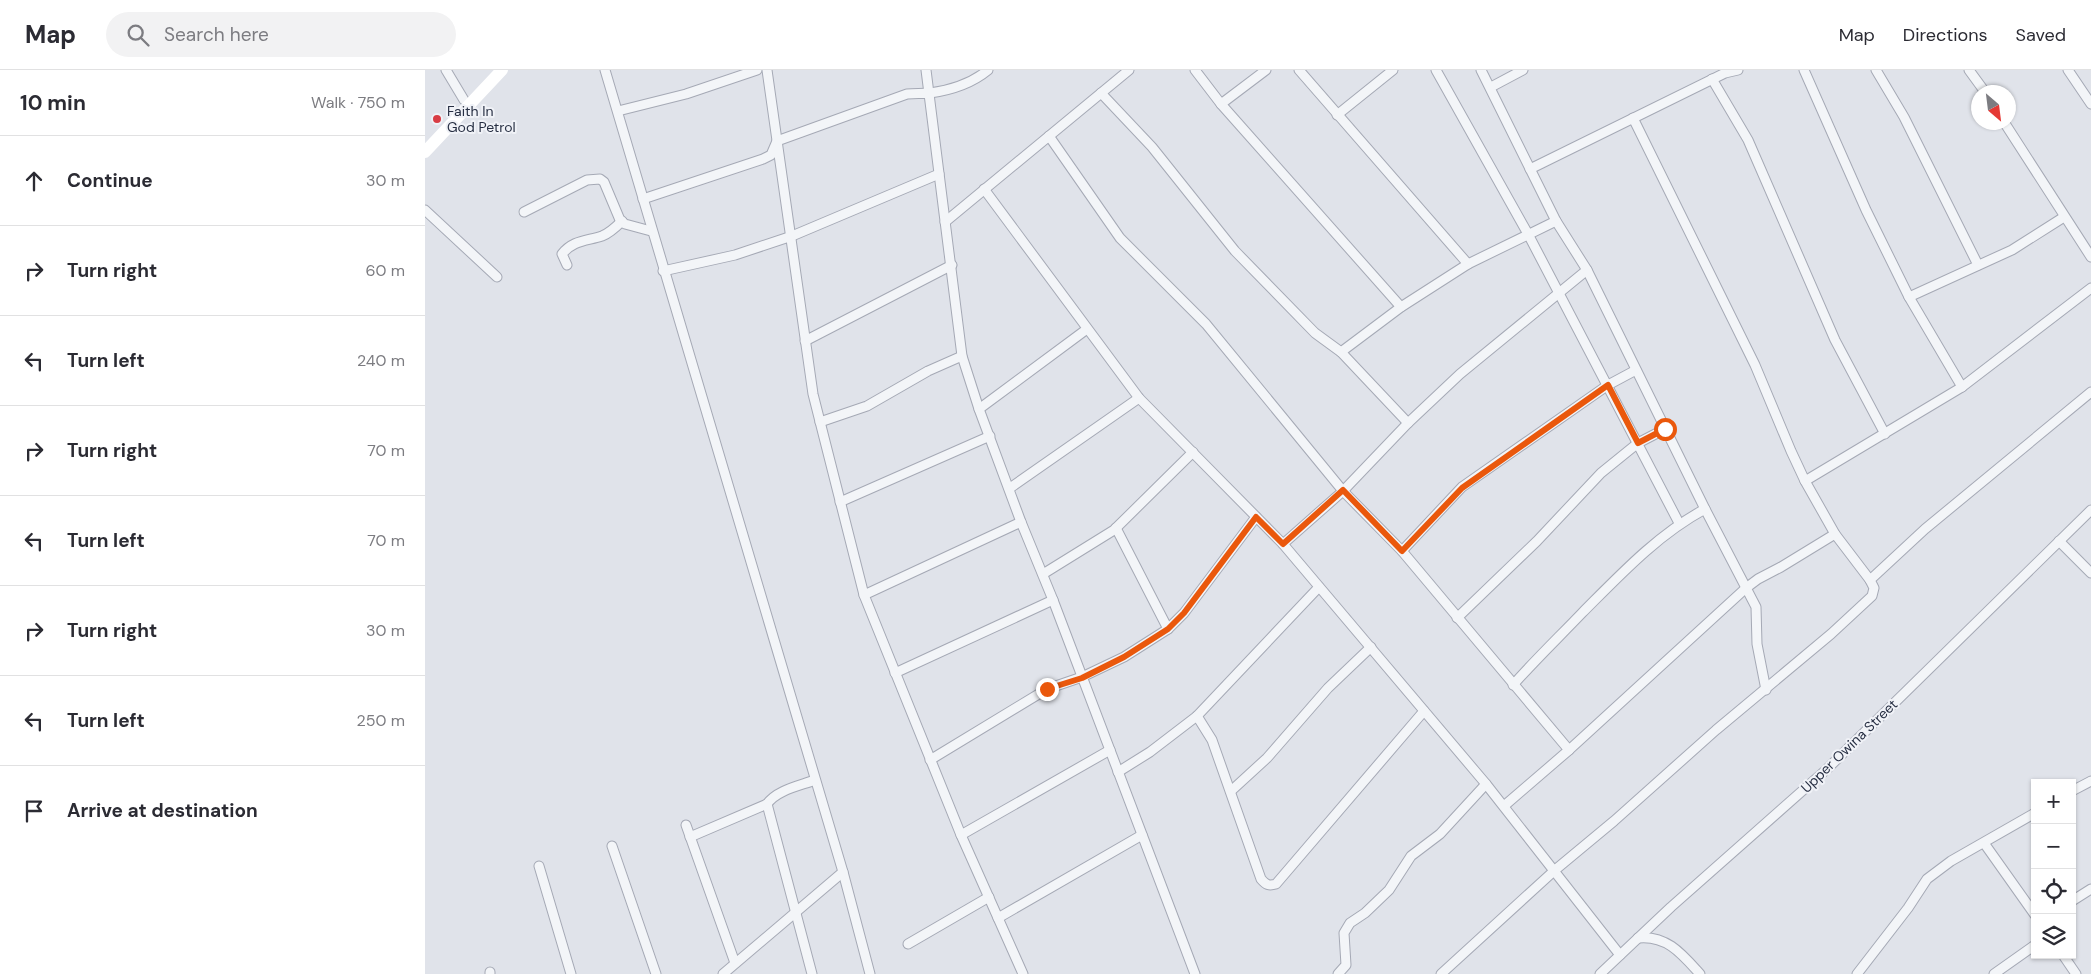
<!DOCTYPE html>
<html lang="en">
<head>
<meta charset="utf-8">
<style>
	body { margin:0; font-family:"DM Sans",sans-serif; background:#f2f2f3; color:#2b2b33 }
	.controls { position:absolute; right:15px; bottom:15px; display:grid; overflow:hidden; border-radius:0px; box-shadow:0 1px 4px #0004 }
	.controls button { width:45px; height:45px; display:grid; place-items:center; padding:0; border:0; border-bottom:1px solid #e1e1e2; background:#fff; color:#2b2b33; font:25px sans-serif }
	.compass { position:absolute; left:1546px; top:15px; width:45px; height:45px; border-radius:50%; background:#fff; box-shadow:0 1px 4px #0004; rotate:152deg }
	.stop { position:absolute; width:15px; height:15px; margin:-11px; border:4px solid #ea580c; border-radius:50%; background:#fff }
	.stop.end { background:#ea580c; border-color:#fff; box-shadow:0 1px 5px #0008 }
	.list { margin:0; padding:0; list-style:none }
	h2 { display:flex; justify-content:space-between; align-items:center; height:65px; margin:0; padding:0 20px; font-size:21px }
	h2 small { font-size:16px; font-weight:400; color:#7c7c81 }
	.list li { display:grid; grid-template-columns:32px 1fr auto; gap:15px; align-items:center; box-sizing:border-box; height:90px; padding:0 20px; border-top:1px solid #e1e1e2 }
	.list b { display:block; font-size:19px; white-space:nowrap }
	.list em { font-size:16px; font-style:normal; color:#7c7c81 }
	.icon { flex:none; width:28px; height:28px; fill:none; stroke:currentColor; stroke-width:2; stroke-linecap:round; stroke-linejoin:round }
	.map { position:relative; flex:none; width:1666px; height:904px; overflow:hidden }
	header { display:flex; align-items:center; gap:30px; box-sizing:border-box; height:70px; padding:0 25px; background:#fff; border-bottom:1px solid #e1e1e2 }
	header strong { font-size:24px }
	nav { display:flex; gap:28px; margin-inline-start:auto; font-size:18px }
	.search { width:350px; height:45px; background:#f2f2f3; display:flex; align-items:center; gap:12px; box-sizing:border-box; padding:0 18px; border-radius:28px; color:#7c7c81; font-size:19px }
	main { display:flex }
	aside { flex:1; background:#fff }
	.map>svg:first-child { display:block }
	.lines { fill:none; stroke-linecap:round; stroke-linejoin:round }
	.minor-casing { stroke:#a5a9b5; stroke-width:11 }
	.minor { stroke:#f3f5f8; stroke-width:9 }
	.secondary { stroke:#fff; stroke-width:12 }
	.route { stroke:#ea580c; stroke-width:6 }
	.poi-dot { fill:#d83c44; stroke:#f0f2f7; stroke-width:2 }
	.labels { text-anchor:middle; dominant-baseline:central; stroke-width:4; stroke-linejoin:round; paint-order:stroke }
	.poi-label { font-size:14px; fill:#272f43; stroke:#f0f2f7; text-anchor:start }
	.street-label { font-size:14px; fill:#272f43; stroke:#f0f2f7 }
</style>
</head>
<body>
<header>
<strong>Map</strong>
<div class="search"><svg class="icon" aria-label="search" viewBox="0 0 24 24"><circle cx="10" cy="10" r="6"/><path d="M15 15l6 6"/></svg>Search here</div>
<nav><a>Map</a><a>Directions</a><a>Saved</a></nav>
</header>
<main>
<aside>
<h2>10 min<small>Walk · 750 m</small></h2>
<ul class="list">
<li><svg class="icon" aria-label="ahead" viewBox="0 0 24 24"><path d="M12 20V5M6 11l6-6 6 6"/></svg><div><b>Continue</b></div><em>30 m</em></li>
<li><svg class="icon" aria-label="right" viewBox="0 0 24 24"><path d="M7 20v-9h11M14 6l5 5-5 5"/></svg><div><b>Turn right</b></div><em>60 m</em></li>
<li><svg class="icon" aria-label="left" viewBox="0 0 24 24"><path d="M17 20v-9H6M10 6l-5 5 5 5"/></svg><div><b>Turn left</b></div><em>240 m</em></li>
<li><svg class="icon" aria-label="right" viewBox="0 0 24 24"><path d="M7 20v-9h11M14 6l5 5-5 5"/></svg><div><b>Turn right</b></div><em>70 m</em></li>
<li><svg class="icon" aria-label="left" viewBox="0 0 24 24"><path d="M17 20v-9H6M10 6l-5 5 5 5"/></svg><div><b>Turn left</b></div><em>70 m</em></li>
<li><svg class="icon" aria-label="right" viewBox="0 0 24 24"><path d="M7 20v-9h11M14 6l5 5-5 5"/></svg><div><b>Turn right</b></div><em>30 m</em></li>
<li><svg class="icon" aria-label="left" viewBox="0 0 24 24"><path d="M17 20v-9H6M10 6l-5 5 5 5"/></svg><div><b>Turn left</b></div><em>250 m</em></li>
<li><svg class="icon" aria-label="arrive" viewBox="0 0 24 24"><path d="M6 21V4h12l-3 4 3 4H6"/></svg><div><b>Arrive at destination</b></div></li>
</ul>
</aside>
<div class="map">
<svg width="1666" height="904" viewBox="0 0 1666 904">
	<rect width="100%" height="100%" fill="#e0e3ea"/>
	<g class="lines">
		<defs>
			<g id="minor">
				<path d="M21,0L39,30"/>
				<path d="M180,0L418,802L445,904"/>
				<path d="M342,0L388,324L439,525L536,765L598,904"/>
				<path d="M501,0L537,286L554,339L596,452L628,530L770,904"/>
				<path d="M770,0L796,34L976,237"/>
				<path d="M874,0L1043,194"/>
				<path d="M1011,0L1103,164L1254,453"/>
				<path d="M1056,0L1131,151L1162,200L1280,439L1331,537L1332,574L1341,620"/>
				<path d="M1379,0L1441,140L1484,227L1537,317"/>
				<path d="M1451,0L1479,47L1553,195"/>
				<path d="M1544,0L1560,22"/>
				<path d="M1643,0L1666,34"/>
				<path d="M1287,9L1323,70L1410,270L1460,364"/>
				<path d="M1066,17L1098,0"/>
				<path d="M676,23L727,77L810,181L890,263L916,282L983,353"/>
				<path d="M796,34L841,0"/>
				<path d="M193,41L261,24L332,0"/>
				<path d="M912,45L968,0"/>
				<path d="M1208,48L1330,295L1366,381L1380,411L1410,464L1445,510"/>
				<path d="M1579,52L1666,187"/>
				<path d="M624,66L695,168L781,254L918,421L977,481L1144,680"/>
				<path d="M1105,99L1300,3L1313,0"/>
				<path d="M559,119L714,328L858,474L1061,714L1195,885"/>
				<path d="M218,129L338,89L346,85L352,71L482,24C490,23 497,24 505,23C527,20 546,14 563,0"/>
				<path d="M0,140L72,207"/>
				<path d="M99,142L162,110L175,109L179,112L195,150L200,154L226,161"/>
				<path d="M520,152L704,0"/>
				<path d="M142,195L137,184C148,170 162,171 177,166C185,163 191,157 197,151"/>
				<path d="M238,201L310,185L367,166L514,104"/>
				<path d="M1484,227L1587,180L1639,147"/>
				<path d="M380,271L527,195"/>
				<path d="M916,282L976,237L1043,194L1131,151"/>
				<path d="M554,339L662,259"/>
				<path d="M395,352L442,336L503,301L537,286"/>
				<path d="M1380,411L1537,317L1666,218"/>
				<path d="M585,418L714,328"/>
				<path d="M415,432L565,366"/>
				<path d="M691,458L743,559"/>
				<path d="M1634,471L1666,503"/>
				<path d="M858,474L918,421L983,353L1035,304L1162,200"/>
				<path d="M977,481L1037,417L1183,315L1211,300"/>
				<path d="M618,504L689,460L768,382"/>
				<path d="M439,525L596,452"/>
				<path d="M1032,548L1112,471L1176,403L1213,373L1240,359"/>
				<path d="M470,603L628,530"/>
				<path d="M1088,615C1110,590 1134,567 1157,543C1195,505 1232,465 1280,439"/>
				<path d="M772,646L787,670L836,809C841,815 844,816 851,814L999,641"/>
				<path d="M505,690L622,619L657,607L699,587L743,559L759,543L831,447"/>
				<path d="M693,702L725,682L772,646L894,517"/>
				<path d="M806,721L842,688L903,618L946,577"/>
				<path d="M1647,721L1666,711"/>
				<path d="M1079,736L1144,680L1321,518L1333,509L1356,497L1410,464"/>
				<path d="M261,755L310,893"/>
				<path d="M536,765L685,680"/>
				<path d="M265,767L342,734"/>
				<path d="M1559,773L1610,845"/>
				<path d="M187,776L231,904"/>
				<path d="M114,796L146,904"/>
				<path d="M1647,831L1666,819"/>
				<path d="M573,848L717,765"/>
				<path d="M1213,868C1242,865 1257,884 1275,904"/>
				<path d="M483,874L564,827"/>
				<path d="M1638,885L1651,904"/>
				<path d="M65,902V904"/>
				<path d="M298,904L418,802"/>
				<path d="M387,904L342,734C352,720 374,716 390,710"/>
				<path d="M913,904L921,895L919,863L925,853L940,843L964,820L986,786L1015,764L1061,714"/>
				<path d="M1016,904L1130,800L1189,751L1291,660L1406,564L1447,526L1449,518L1445,510L1500,459L1666,322"/>
				<path d="M1175,904L1246,837L1402,699L1666,440"/>
				<path d="M1432,904L1483,838L1502,809L1526,791L1610,743"/>
				<path d="M1569,904L1610,875"/>
			</g>
		</defs>
		<use href="#minor" class="minor-casing"/>
		<use href="#minor" class="minor"/>
		<path class="secondary" d="M0,82L77,0"/>
	</g>
	<g class="lines">
		<path class="route" d="M622,619L657,608L699,587L743,559L759,543L831,447L858,474L918,420L977,481L1037,418L1183,315L1213,373L1240,359"/>
	</g>
	<circle class="poi-dot" cx="12" cy="49" r="5"/>
	<g class="labels">
		<g class="poi-label">
			<text x="22" y="41">Faith In<tspan x="22" dy="16">God Petrol</tspan></text>
		</g>
		<g class="street-label">
			<text transform="translate(1424 676) rotate(-44)">Upper Owina Street</text>
		</g>
	</g>
</svg>
<div class="controls">
<button>+</button>
<button>−</button>
<button><svg class="icon" aria-label="locate" viewBox="0 0 24 24"><circle cx="12" cy="12" r="6"/><path d="M12 2v4M12 18v4M2 12h4M18 12h4"/></svg></button>
<button><svg class="icon" aria-label="layers" viewBox="0 0 24 24"><path d="M12 4l9 5-9 5-9-5zM3 14l9 5 9-5"/></svg></button>
</div>
<svg class="compass" viewBox="-18 -18 36 36"><path d="M0-13l5 13h-10z" fill="#e53935"/><path d="M0 13l5-13h-10z" fill="#7c7c81"/></svg>
<div class="stop" style="left:1240px;top:359px"></div>
<div class="stop end" style="left:622px;top:619px"></div>
</div>
</main>
</body>
</html>
